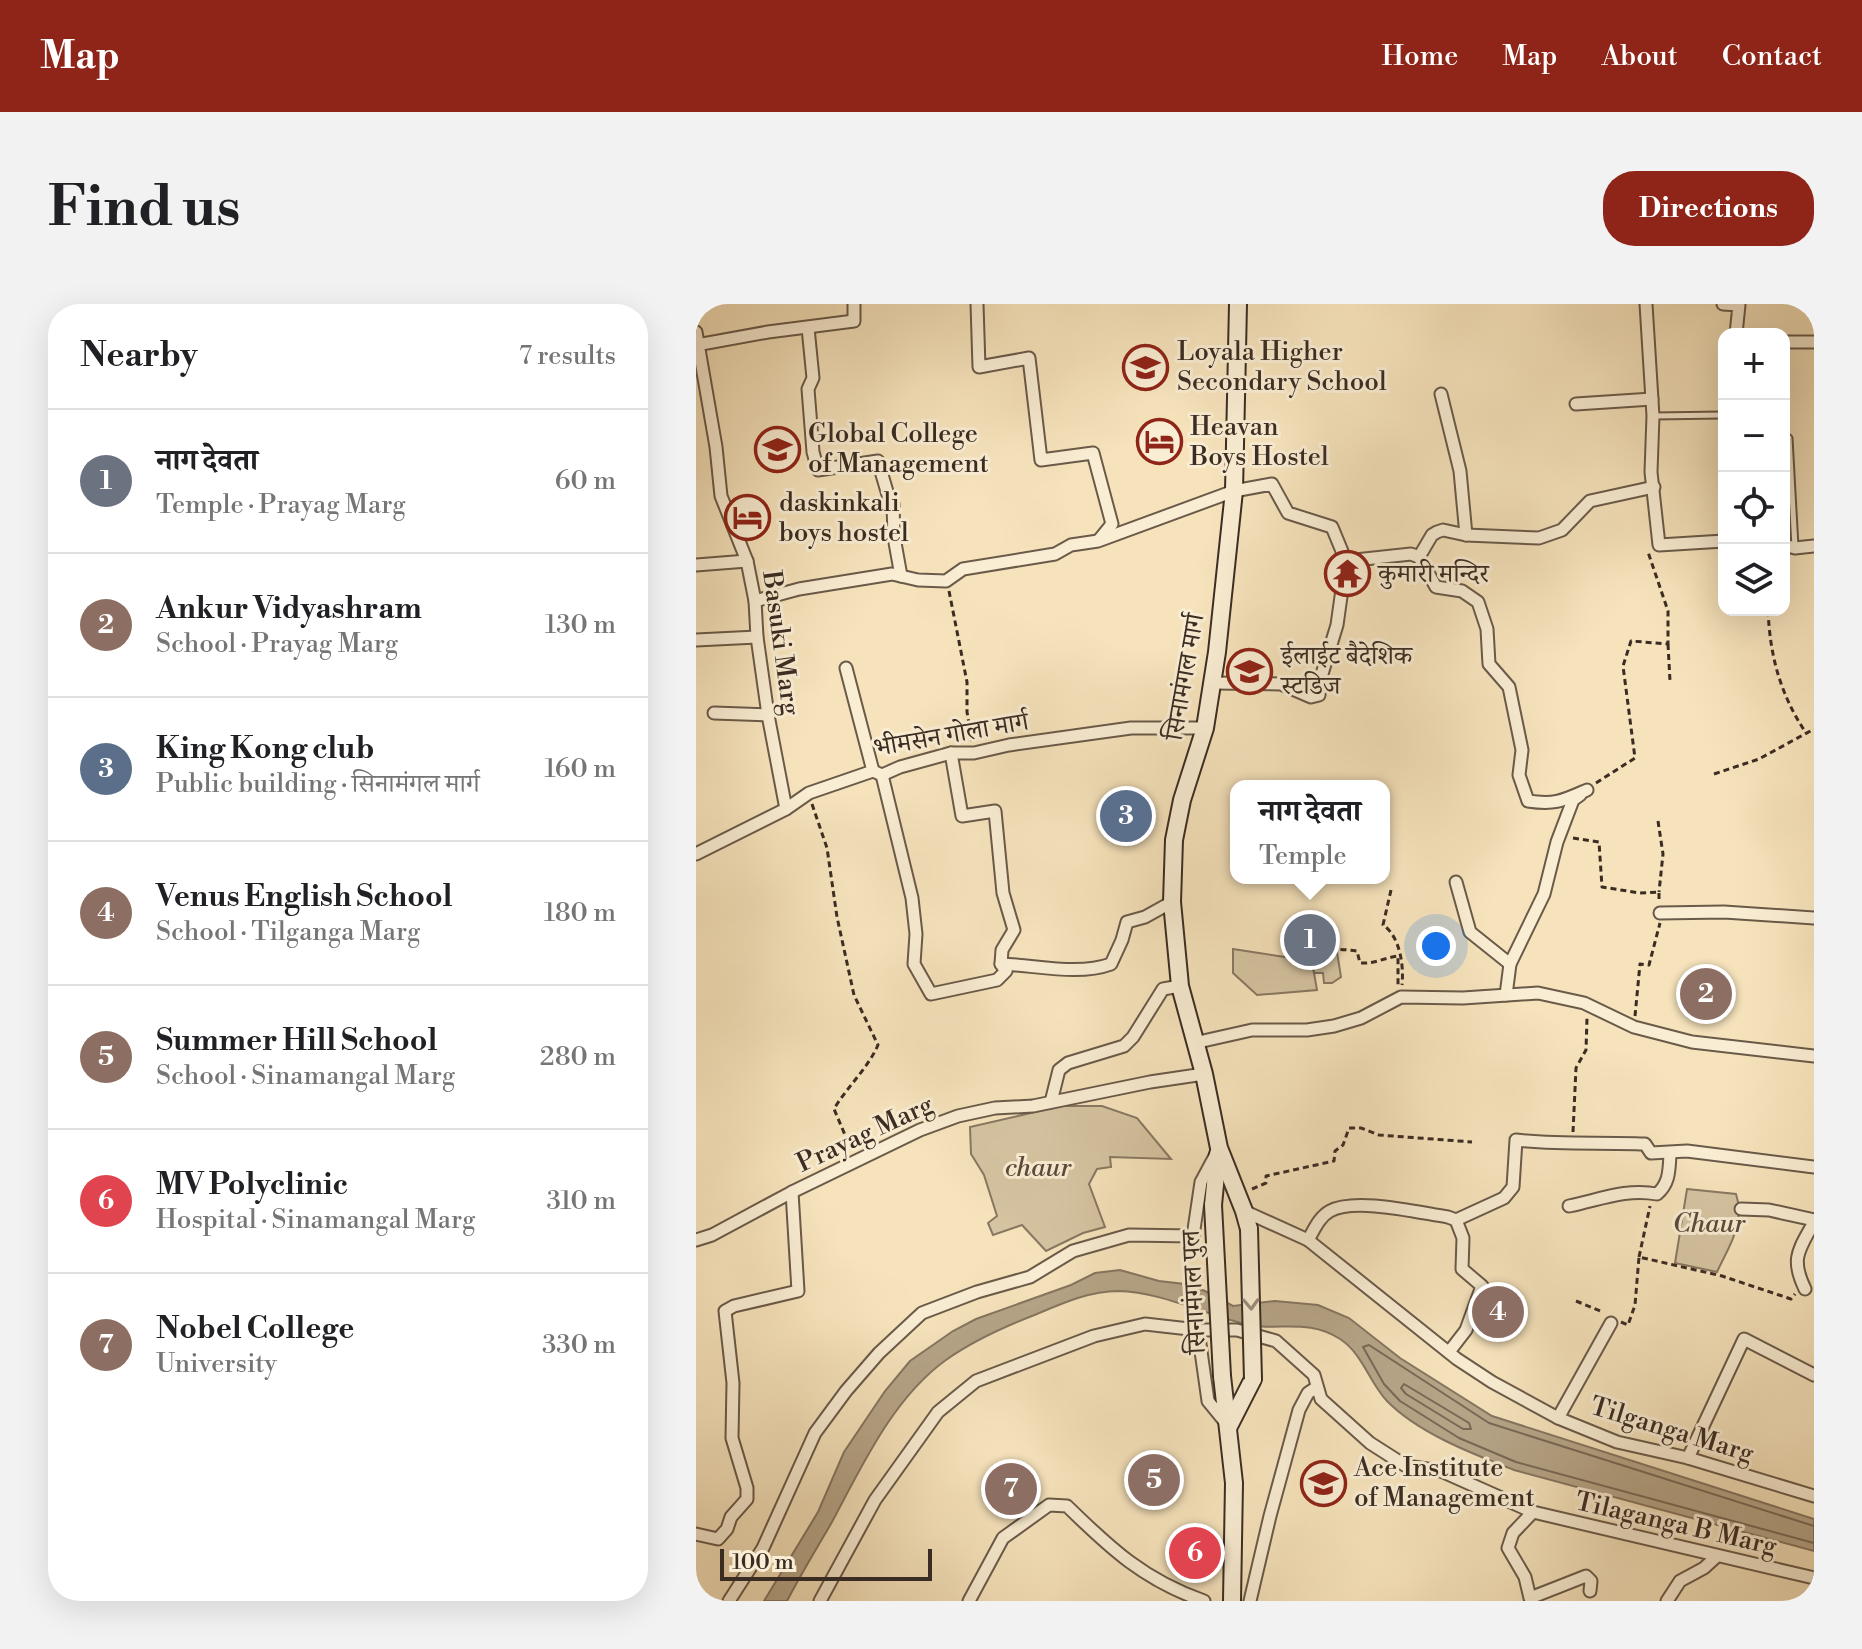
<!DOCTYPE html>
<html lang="en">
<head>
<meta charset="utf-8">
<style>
	body { margin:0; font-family:"Libre Bodoni","Noto Serif Devanagari",serif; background:#f2f2f2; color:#202124 }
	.controls { position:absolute; right:24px; top:24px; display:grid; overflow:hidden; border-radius:16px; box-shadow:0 8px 32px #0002 }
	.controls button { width:72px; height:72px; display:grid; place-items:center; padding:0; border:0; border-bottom:2px solid #e0e0e0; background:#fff; color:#202124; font:40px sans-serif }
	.scale { position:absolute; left:24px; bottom:20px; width:212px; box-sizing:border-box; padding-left:8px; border:4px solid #3b2c23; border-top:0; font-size:22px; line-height:28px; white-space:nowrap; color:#3b2c23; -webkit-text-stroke:6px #f9edd3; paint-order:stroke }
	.you { position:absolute; left:740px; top:642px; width:28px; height:28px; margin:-20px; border:6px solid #fff; border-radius:50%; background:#1a73e8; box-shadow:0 0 0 12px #1a73e833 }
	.badge { display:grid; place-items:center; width:52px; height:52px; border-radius:50%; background:#8f2418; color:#fff; font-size:26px; font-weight:700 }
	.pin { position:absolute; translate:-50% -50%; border:4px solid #fff; box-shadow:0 2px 8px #0006 }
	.popup { position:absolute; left:534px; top:476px; width:160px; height:104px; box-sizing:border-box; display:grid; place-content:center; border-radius:16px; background:#fff; filter:drop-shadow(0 2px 6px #0005); font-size:26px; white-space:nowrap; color:#757577 }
	.popup b { font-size:30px; color:#202124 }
	.popup::after { content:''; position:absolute; left:50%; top:100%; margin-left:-16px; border:16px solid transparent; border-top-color:#fff }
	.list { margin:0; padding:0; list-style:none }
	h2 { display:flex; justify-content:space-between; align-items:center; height:104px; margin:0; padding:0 32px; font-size:34px }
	h2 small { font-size:26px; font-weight:400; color:#757577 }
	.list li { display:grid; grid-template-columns:52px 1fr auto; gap:24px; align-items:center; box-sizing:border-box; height:144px; padding:0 32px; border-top:2px solid #e0e0e0 }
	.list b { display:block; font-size:30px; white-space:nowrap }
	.list p { margin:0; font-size:26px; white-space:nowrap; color:#757577 }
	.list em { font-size:26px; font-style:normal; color:#757577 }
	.icon { flex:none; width:44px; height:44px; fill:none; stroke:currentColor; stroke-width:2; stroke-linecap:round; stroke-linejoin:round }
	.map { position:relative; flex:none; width:1118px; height:1297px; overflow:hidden; border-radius:32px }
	header { display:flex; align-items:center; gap:48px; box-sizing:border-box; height:112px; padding:0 40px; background:#8f2418; color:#fff }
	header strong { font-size:38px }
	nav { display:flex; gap:44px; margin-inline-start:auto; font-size:28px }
	.intro { display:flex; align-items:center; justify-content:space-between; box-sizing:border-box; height:192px; padding:0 48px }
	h1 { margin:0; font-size:56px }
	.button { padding:20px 36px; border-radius:32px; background:#8f2418; color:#fff; font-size:28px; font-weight:700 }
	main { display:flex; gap:48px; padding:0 48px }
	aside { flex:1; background:#fff; border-radius:32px; box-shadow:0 8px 32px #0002 }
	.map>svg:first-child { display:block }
	.green { fill:#d6c4a2; stroke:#887862; stroke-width:2 }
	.water { fill:#b6a588; stroke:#857560; stroke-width:2 }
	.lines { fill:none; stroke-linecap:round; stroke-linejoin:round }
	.shore { stroke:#786856; stroke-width:2 }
	.lane-casing { stroke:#6a5a49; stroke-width:9 }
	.street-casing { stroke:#6a5a49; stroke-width:15 }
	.secondary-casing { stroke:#3b2c23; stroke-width:20 }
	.path { stroke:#3b2c23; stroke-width:3; stroke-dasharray:6 4; stroke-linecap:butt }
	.lane { stroke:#f9edd3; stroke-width:5 }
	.street { stroke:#f9edd3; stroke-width:11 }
	.secondary { stroke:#f9edd3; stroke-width:16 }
	.secondary-bridge-casing { stroke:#3b2c23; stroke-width:20; stroke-linecap:butt }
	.secondary-bridge { stroke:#f9edd3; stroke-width:16 }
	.oneway { stroke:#9a8c7b }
	.labels { text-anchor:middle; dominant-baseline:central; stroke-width:6; stroke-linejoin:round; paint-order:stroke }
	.poi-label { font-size:26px; fill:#3b2c23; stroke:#f9edd3; text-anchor:start }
	.street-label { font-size:26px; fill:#3b2c23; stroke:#f9edd3 }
	.park-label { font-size:26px; font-style:italic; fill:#5a4a3c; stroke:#f9edd3 }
</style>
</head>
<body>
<header>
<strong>Map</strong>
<nav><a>Home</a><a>Map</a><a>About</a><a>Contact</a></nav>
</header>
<div class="intro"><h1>Find us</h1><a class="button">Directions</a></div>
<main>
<aside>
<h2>Nearby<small>7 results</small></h2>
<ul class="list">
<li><span class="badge" style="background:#6b7280">1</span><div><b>नाग देवता</b><p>Temple · Prayag Marg</p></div><em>60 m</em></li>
<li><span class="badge" style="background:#8d6e63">2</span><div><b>Ankur Vidyashram</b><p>School · Prayag Marg</p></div><em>130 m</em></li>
<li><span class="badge" style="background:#5c6f8a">3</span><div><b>King Kong club</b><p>Public building · सिनामंगल मार्ग</p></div><em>160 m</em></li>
<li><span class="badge" style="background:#8d6e63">4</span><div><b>Venus English School</b><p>School · Tilganga Marg</p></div><em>180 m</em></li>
<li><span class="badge" style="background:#8d6e63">5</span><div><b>Summer Hill School</b><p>School · Sinamangal Marg</p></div><em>280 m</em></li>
<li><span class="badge" style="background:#e0444e">6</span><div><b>MV Polyclinic</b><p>Hospital · Sinamangal Marg</p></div><em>310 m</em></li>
<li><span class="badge" style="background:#8d6e63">7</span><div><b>Nobel College</b><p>University</p></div><em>330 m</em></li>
</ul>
</aside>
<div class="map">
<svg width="1118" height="1297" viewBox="0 0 1118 1297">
	<rect width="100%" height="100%" fill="#f6e3bc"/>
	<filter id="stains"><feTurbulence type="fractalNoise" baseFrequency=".0025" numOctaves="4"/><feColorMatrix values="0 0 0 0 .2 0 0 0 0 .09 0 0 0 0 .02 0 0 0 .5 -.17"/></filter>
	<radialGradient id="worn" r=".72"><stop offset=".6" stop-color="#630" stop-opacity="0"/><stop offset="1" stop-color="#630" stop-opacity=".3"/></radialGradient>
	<g class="green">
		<path d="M537,645L615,657L618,669L617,650L641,648L645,673L636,679H628L627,669H618L621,686L561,691L537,669Z"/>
		<path d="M365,802H406L441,814L475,855L414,853L415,863L401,865L393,880L409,923L387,929L350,947L326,921L297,931L292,919L301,912L288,871L275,850L274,823Z"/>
		<path d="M991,885L1040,890C1050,919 1033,942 1021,968L979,959Z"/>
	</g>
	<path class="water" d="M424,966L463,977L489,980L509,987L537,1002L579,997L622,1001L653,1014L704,1054L796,1112L1118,1215V1247L818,1166C777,1150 722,1129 691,1097C673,1078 667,1050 644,1035C610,1013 580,1029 545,1019C505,1009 465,988 422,987C394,987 367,999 341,1010C310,1022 278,1036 250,1056C197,1094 166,1162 136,1218C121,1244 105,1270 91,1297H68L122,1208L148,1148L189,1087L214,1057L257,1027L280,1015L375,981L399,969Z"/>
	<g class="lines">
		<g class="shore">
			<path d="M708,1080L773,1119L775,1125H767L710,1090L705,1084Z"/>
			<path d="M1118,1222L793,1119L673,1041L667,1043L688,1080L704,1097L763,1134L820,1158L1118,1239"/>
		</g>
		<defs>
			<g id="lane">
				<path d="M958,112L1026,111"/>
				<path d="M1093,134L1099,243"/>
			</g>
			<g id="street">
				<path d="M281,0L283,63L333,54L345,156L397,149L416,220L403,236"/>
				<path d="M950,0L957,112L955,168L963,241L1028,237"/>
				<path d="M1027,0L1043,1L1040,30"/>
				<path d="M112,24L117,74L112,85L117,148L122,166L182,157L192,191L197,200L198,233L205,272"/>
				<path d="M0,28L20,143L25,192L51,257L59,297L61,333L72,411L90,505"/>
				<path d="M1088,38H1118"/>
				<path d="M0,41L72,28L158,17V0"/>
				<path d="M745,90L764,167L770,231"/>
				<path d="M880,100L956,95"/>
				<path d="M1088,241L1099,244L1118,242"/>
				<path d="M723,253L740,283L766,287L782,298L791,325L793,360L813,383L826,446L823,471L832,497C859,501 866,497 891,486"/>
				<path d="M650,257L715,250L723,253L736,231L741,228L747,226L770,231L843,234L866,226L894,197L958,183"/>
				<path d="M0,261L51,257"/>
				<path d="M59,297L103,285L196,270L222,276L250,277L267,265L359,250L375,241L402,237L538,187L576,180L592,209L636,223L650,257"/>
				<path d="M0,336L61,333"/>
				<path d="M150,364L177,467"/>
				<path d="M517,379L585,380L615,393L623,391L626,370L641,321L650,257"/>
				<path d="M18,409L72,411"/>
				<path d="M255,449L266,512L299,507L307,589L318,626L306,646L305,660"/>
				<path d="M186,471L216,594L220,630L218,660L235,690L301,676L310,667L305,660C340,661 382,672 415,660L426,636L431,618L449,613L476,598"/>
				<path d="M0,550L90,505L113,489L177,467L186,471L204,463L255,449H278L313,441L435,424H509"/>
				<path d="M760,578L774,628L814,660"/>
				<path d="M964,609L1028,608L1118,614"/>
				<path d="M810,691L814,660L848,590L861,538L877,496L884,491"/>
				<path d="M498,739L556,726H611L638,722L665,714L705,693L767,694L842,689L888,699L938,723L996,738L1118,752"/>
				<path d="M355,798L363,766L372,759L428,742L437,733L467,685L484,682"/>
				<path d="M873,902C903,896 930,884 961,890C974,879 973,865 974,850"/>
				<path d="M1045,905L1073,906L1118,916"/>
				<path d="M548,907L612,936L761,1055L796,1078L862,1114L921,1138L992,1154L1118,1192"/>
				<path d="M0,936L16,931L96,888L224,826L262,812L299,804L337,802L454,778L508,770"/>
				<path d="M612,936C618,926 623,913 634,907C659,893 724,909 752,913L760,916L808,894L817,883L820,836C863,841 905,838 949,840L955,849L991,847L1118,863"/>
				<path d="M1109,985C1094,954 1103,946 1118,918"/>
				<path d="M502,1026L512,1097L530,1119"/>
				<path d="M753,1048L770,1026L786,982L766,965L767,934L760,916"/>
				<path d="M862,1114L915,1019"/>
				<path d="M992,1154L1048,1035L1118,1071"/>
				<path d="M837,1208L817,1229L812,1244L829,1273L834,1294L890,1272L895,1277L894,1287"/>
				<path d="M0,1230L22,1235L31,1225L35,1213L51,1195V1184L36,1134L37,1079L29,1007L38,1002L102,987L96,888"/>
				<path d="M33,1297L67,1244L119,1129L150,1087L183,1049L226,1009L281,988L334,973L377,947L433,931L497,932L505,878L519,852"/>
				<path d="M124,1297L179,1196L242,1108L280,1077L398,1032L449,1020L502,1026H541L580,1037L618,1071L625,1095L674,1139L710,1162L745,1167L837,1208L1118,1274"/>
				<path d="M273,1297L307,1234L353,1201L371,1202C415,1245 448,1276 508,1297"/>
				<path d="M554,1297L574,1212L603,1106L612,1089L621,1083"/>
				<path d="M971,1297L984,1277L1008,1264L1020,1253"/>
			</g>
			<g id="secondary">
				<path d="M542,0L538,187L521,348L509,424L486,496L478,536L476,598L484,682L508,770L523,844L548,907L553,925"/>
				<path d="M517,901L522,850"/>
				<path d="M526,1072L538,1179L536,1297"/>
				<path d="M533,1122L557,1075"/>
			</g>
		</defs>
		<use href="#lane" class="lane-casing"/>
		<use href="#street" class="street-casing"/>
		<use href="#secondary" class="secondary-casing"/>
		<g class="path">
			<path d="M253,287L271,378V408L276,437"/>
			<path d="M1072,306C1074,352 1084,390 1110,429"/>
			<path d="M972,340L974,377"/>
			<path d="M1018,470L1063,455L1118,425"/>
			<path d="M900,479L939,454L927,362L935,337L972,340V307L952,248"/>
			<path d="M116,500L131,544L141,613L158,691L182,741C172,764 151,783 138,805L155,845"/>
			<path d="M962,517L967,550L963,588"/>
			<path d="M877,534L903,538L906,583L944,589L963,588V596"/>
			<path d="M695,586L687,621C704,632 708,662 706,681"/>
			<path d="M615,650C629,644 646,645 661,647L664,659C678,660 688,654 702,652V682"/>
			<path d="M939,712L944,660L953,661L964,619"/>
			<path d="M877,828L880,764L890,746L891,714"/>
			<path d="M556,885L570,879V872L638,857L639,847L647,841L653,824H665L683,831L776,838"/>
			<path d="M943,953L954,902"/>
			<path d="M880,997L907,1008"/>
			<path d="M925,1018L932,1021L939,1001L943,953L1026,972L1095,995L1099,990"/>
		</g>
		<use href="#lane" class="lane"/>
		<use href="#street" class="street"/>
		<use href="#secondary" class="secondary"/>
		<defs>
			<g id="secondary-bridge">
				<path d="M517,901L526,1072"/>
				<path d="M553,925L557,1075"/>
			</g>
		</defs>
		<use href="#secondary-bridge" class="secondary-bridge-casing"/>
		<use href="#secondary-bridge" class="secondary-bridge"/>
	</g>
	<defs><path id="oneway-chevron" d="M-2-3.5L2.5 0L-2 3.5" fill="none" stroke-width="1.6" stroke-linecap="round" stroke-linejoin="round" transform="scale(2)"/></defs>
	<use class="oneway" href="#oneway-chevron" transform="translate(555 1000) rotate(88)"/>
	<defs>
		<symbol id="school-ring" viewBox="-11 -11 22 22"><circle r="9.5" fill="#f9edd3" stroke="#8f2418" stroke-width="1.5"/><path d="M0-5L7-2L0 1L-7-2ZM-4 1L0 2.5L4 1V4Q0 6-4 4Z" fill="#8f2418"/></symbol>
		<symbol id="hotel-ring" viewBox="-11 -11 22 22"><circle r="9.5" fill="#f9edd3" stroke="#8f2418" stroke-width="1.5"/><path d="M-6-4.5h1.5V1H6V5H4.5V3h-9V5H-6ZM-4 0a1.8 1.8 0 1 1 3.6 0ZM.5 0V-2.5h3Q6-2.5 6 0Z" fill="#8f2418"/></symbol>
		<symbol id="university-ring" viewBox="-11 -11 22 22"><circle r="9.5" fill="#f9edd3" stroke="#8f2418" stroke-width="1.5"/><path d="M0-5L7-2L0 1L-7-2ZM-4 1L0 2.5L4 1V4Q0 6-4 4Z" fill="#8f2418"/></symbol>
		<symbol id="temple-ring" viewBox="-11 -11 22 22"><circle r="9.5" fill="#f9edd3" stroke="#8f2418" stroke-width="1.5"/><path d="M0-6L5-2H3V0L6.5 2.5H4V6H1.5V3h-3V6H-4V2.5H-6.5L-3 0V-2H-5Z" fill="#8f2418"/></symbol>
	</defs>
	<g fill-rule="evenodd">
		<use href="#school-ring" x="424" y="38" width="51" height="51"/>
		<use href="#hotel-ring" x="438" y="112" width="51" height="51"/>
		<use href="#university-ring" x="56" y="120" width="51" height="51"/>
		<use href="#hotel-ring" x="26" y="188" width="51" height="51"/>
		<use href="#temple-ring" x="626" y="244" width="51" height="51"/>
		<use href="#school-ring" x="528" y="342" width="51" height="51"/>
		<use href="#university-ring" x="602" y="1154" width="51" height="51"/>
	</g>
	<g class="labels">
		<g class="poi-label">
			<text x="481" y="48">Loyala Higher<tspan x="481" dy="30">Secondary School</tspan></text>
			<text x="494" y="123">Heavan<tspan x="494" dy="30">Boys Hostel</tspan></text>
			<text x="112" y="130">Global College<tspan x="112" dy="30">of Management</tspan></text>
			<text x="83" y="199">daskinkali<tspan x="83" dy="30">boys hostel</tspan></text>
			<text x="682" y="270">कुमारी मन्दिर</text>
			<text x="585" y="352">ईलाईट बैदेशिक<tspan x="585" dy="30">स्टडिज</tspan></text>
			<text x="658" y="1164">Ace Institute<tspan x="658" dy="30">of Management</tspan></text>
		</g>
		<g class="street-label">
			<text transform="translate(85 339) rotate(82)">Basuki Marg</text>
			<text transform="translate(489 373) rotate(-80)">सिनामंगल मार्ग</text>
			<text transform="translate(255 431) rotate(-10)">भीमसेन गोला मार्ग</text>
			<text transform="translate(169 830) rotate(-25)">Prayag Marg</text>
			<text transform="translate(498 988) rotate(-93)">सिनामंगल पुल</text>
			<text transform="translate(976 1126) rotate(17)">Tilganga Marg</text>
			<text transform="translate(980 1220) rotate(13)">Tilaganga B Marg</text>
		</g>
		<g class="park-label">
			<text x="342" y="864">chaur</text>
			<text x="1013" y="920">Chaur</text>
		</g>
	</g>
	<rect width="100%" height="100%" filter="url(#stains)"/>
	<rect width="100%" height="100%" fill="url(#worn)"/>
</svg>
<div class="controls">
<button>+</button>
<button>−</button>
<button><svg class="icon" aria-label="locate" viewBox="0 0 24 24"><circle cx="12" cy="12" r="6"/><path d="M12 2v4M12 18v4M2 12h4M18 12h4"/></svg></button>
<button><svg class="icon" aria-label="layers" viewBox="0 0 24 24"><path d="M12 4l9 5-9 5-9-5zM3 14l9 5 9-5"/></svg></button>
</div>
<div class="scale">100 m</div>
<div class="you"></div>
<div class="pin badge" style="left:614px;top:636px;background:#6b7280">1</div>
<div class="popup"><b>नाग देवता</b>Temple</div>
<div class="pin badge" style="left:1010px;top:690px;background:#8d6e63">2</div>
<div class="pin badge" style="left:430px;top:512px;background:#5c6f8a">3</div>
<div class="pin badge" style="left:802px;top:1008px;background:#8d6e63">4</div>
<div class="pin badge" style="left:458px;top:1176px;background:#8d6e63">5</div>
<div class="pin badge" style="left:499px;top:1249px;background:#e0444e">6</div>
<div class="pin badge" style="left:315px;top:1185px;background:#8d6e63">7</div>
</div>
</main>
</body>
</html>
